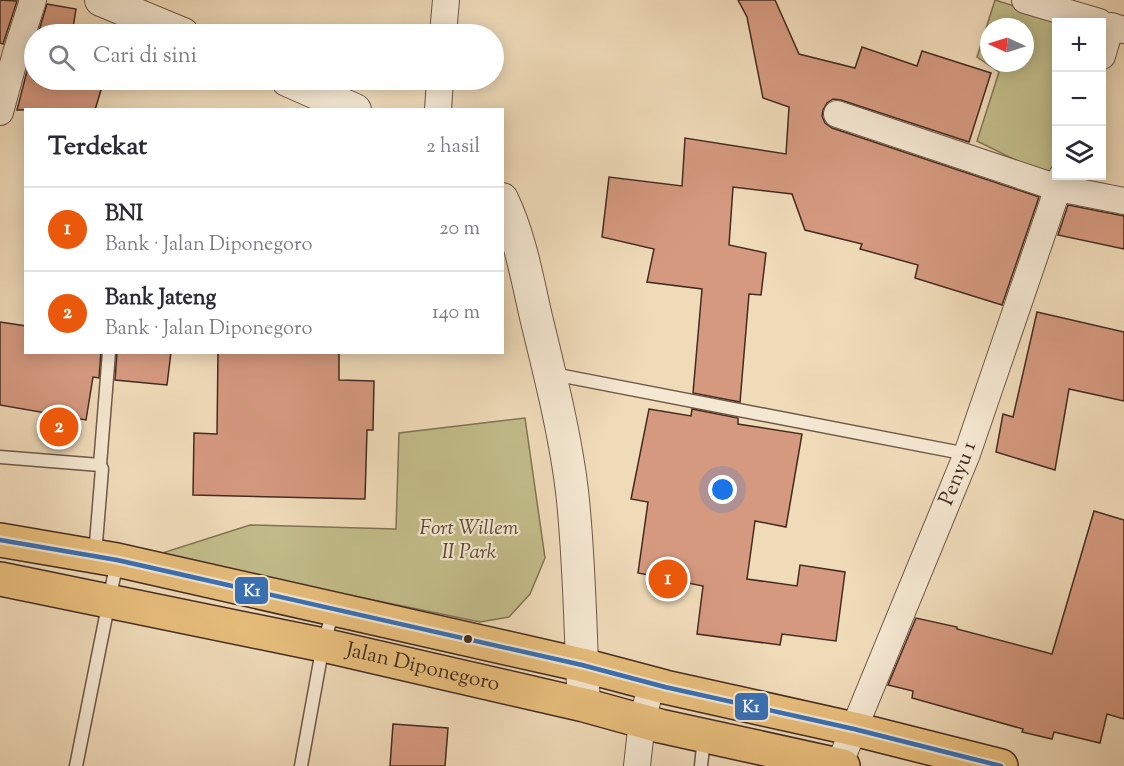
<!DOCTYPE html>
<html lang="id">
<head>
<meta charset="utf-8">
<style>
	body { margin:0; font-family:"Sorts Mill Goudy",serif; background:#f7f7f7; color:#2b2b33 }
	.controls { position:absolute; right:18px; top:18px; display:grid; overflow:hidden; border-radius:0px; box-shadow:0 3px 15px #0003 }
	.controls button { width:54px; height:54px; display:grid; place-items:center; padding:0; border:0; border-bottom:2px solid #e1e1e2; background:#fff; color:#2b2b33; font:30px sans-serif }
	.compass { position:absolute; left:980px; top:18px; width:54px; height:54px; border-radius:50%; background:#fff; box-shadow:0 3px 15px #0003; rotate:274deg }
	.you { position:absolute; left:723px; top:490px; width:21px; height:21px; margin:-15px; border:4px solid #fff; border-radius:50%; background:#1a73e8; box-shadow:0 0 0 9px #1a73e833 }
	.badge { display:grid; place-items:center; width:39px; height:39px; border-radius:50%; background:#ea580c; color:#fff; font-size:20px; font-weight:700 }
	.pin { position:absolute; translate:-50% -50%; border:3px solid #fff; box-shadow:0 2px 6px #0006 }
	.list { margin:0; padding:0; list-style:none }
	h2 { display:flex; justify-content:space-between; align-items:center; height:78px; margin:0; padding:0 24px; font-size:26px }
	h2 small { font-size:20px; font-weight:400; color:#7c7c81 }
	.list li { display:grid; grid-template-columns:39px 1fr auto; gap:18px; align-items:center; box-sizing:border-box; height:84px; padding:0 24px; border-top:2px solid #e1e1e2 }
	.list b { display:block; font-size:22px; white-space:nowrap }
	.list p { margin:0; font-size:20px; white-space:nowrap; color:#7c7c81 }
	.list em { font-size:20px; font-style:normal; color:#7c7c81 }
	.icon { flex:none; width:33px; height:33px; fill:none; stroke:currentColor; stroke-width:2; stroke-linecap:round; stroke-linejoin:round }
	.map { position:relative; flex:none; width:1124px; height:766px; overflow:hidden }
	.search { position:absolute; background:#fff; box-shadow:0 3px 15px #0003; left:24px; top:24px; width:480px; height:66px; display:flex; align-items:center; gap:15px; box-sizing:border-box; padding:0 21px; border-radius:33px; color:#7c7c81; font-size:22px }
	.panel { position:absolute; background:#fff; box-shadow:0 3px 15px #0003; left:24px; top:108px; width:480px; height:246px; border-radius:0px }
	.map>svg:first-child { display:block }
	.green { fill:#c2bd8a; stroke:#827456; stroke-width:1.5; fill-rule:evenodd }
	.building { fill:#d5997f; stroke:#432b21; stroke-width:1.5 }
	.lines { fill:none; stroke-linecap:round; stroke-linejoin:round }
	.service-casing { stroke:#6e5747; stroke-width:15 }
	.minor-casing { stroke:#6e5747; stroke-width:28 }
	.tertiary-casing { stroke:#6e5747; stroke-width:34 }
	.trunk-casing { stroke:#432b21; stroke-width:36 }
	.service { stroke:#f5e8d2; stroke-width:12 }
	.minor { stroke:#f5e8d2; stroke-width:26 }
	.tertiary { stroke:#f5e8d2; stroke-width:32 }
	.trunk { stroke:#e8be7c; stroke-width:33 }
	.bus-1-casing { stroke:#f5e8d2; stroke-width:9 }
	.bus-1 { stroke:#3671b9; stroke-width:4.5 }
	.bus-dot { fill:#432b21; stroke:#f5e8d2; stroke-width:2 }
	.labels { text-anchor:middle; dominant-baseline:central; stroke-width:4.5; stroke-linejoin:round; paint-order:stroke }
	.street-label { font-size:21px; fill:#432b21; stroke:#f5e8d2 }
	.park-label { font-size:21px; font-style:italic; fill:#5c4836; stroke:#f5e8d2 }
	.line-badge { stroke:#f5e8d2; stroke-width:2 }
	.badge-label { font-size:16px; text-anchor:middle; font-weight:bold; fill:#fff }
</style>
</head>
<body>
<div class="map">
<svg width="1124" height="766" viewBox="0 0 1124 766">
	<rect width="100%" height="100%" fill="#f0dbb9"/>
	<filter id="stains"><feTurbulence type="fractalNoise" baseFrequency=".00333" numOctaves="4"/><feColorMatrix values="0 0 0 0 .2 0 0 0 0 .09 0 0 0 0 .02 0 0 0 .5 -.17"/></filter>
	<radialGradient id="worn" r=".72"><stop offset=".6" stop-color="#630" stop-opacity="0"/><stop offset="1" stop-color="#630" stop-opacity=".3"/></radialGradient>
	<g class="green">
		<path d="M995,0L1064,22H1056V160L1050,177L977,141L999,72L977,57ZM989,27H1025V63H989Z"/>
		<path d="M525,418L545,558L530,594L509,617L480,622L156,555L250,525L396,529L399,433Z"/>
	</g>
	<g class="building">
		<path d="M0,0L17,1L3,44L0,43Z"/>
		<path d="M738,0H775L799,54L855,68L862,47L917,66L922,51L991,73L969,142L841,100L833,99L827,103L823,110L822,116L825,123L832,128L1039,197L1002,305L915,278L918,265L860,249L862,244L805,230L792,194L733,187L729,245L766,253L761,295L749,294L740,402L693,393L702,289L647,282L654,249L602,237L609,177L682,186L685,138L786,154L789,107L763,98L747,17Z"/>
		<path d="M47,4L76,9L72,34H38Z"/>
		<path d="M34,44V80H104L95,110H17Z"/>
		<path d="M1068,205L1124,216V249L1058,235Z"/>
		<path d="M1037,312L1124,332V401L1069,389L1055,470L996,452L1003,414L1013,417Z"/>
		<path d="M0,322L26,326V352H101L99,378L93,377L86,420L0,405Z"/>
		<path d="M117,352H171L167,385L115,380Z"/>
		<path d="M218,352H339V380L374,381L373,430H367L365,499L193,495L194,433L217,434Z"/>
		<path d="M649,409L691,416L692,409L738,418V424L802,434L786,527L755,521L747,579L797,586L800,565L845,572L836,641L782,634L780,645L697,634L703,586L638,573L648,502L631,499Z"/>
		<path d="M1094,511L1124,520V719L1107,714L1100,743L1054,732L1052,739L1022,732L1023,729L912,698L913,691L888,685L916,618L957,627V629L1052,654Z"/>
		<path d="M393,724L448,728L445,766H390Z"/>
	</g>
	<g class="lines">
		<defs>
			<g id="service">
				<path d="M553,374L967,454"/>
				<path d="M0,457L100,465L102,469L95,555"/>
				<path d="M100,465L109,352"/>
				<path d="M76,766L117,561"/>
				<path d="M301,766L323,645L334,609"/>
				<path d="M701,766L704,737"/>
			</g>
			<g id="minor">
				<path d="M1025,0L1099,22"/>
				<path d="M443,34L446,0"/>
				<path d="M1102,56L1111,26L1124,30"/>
				<path d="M438,110L440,80"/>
				<path d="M0,112L16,53L33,0"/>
				<path d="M837,114L1058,188L1124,201"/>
				<path id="s1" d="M839,765L967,454L1062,176"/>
				<path d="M637,766L642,721L652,683"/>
			</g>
			<g id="tertiary">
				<path d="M101,0L183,34"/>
				<path d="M287,80L355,110"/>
				<path d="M502,199C520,236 527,278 536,317C550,375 565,433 572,491C580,562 580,634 584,705"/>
			</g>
			<g id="trunk">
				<path d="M0,540L117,560L582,665L665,687L854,729L1001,766"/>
				<path id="s2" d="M0,579L323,645L584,705L660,726L843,766"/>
			</g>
		</defs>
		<use href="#service" class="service-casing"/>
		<use href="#minor" class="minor-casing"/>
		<use href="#tertiary" class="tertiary-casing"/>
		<use href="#trunk" class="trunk-casing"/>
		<use href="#service" class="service"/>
		<use href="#minor" class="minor"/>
		<use href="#tertiary" class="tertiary"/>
		<use href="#trunk" class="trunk"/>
		<defs>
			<path id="bus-1" d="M0,540L117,560L582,665L665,687L854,729L1001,766"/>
		</defs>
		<use href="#bus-1" class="bus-1-casing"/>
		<use href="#bus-1" class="bus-1"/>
	</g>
	<circle class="bus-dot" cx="468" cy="639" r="5"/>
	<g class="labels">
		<g class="street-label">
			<text stroke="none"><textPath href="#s1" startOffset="315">Penyu 1</textPath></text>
			<text stroke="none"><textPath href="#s2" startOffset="432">Jalan Diponegoro</textPath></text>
		</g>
		<g class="park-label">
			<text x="469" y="529">Fort Willem<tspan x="469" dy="24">II Park</tspan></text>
		</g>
	</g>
	<g class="line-badge">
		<rect x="234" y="576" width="35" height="29" rx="6" fill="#3671b9"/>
		<rect x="734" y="692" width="35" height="29" rx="6" fill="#3671b9"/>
	</g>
	<g class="badge-label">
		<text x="252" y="596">K1</text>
		<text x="751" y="712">K1</text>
	</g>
	<rect width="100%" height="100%" filter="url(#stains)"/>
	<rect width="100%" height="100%" fill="url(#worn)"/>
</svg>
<div class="controls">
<button>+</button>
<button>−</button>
<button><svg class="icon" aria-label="layers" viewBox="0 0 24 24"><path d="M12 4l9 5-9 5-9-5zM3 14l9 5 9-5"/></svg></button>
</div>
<svg class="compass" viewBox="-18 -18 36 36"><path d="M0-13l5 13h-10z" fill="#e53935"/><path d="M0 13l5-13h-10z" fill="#7c7c81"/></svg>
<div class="you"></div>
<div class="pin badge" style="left:668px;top:579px">1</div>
<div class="pin badge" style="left:59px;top:427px">2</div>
<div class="search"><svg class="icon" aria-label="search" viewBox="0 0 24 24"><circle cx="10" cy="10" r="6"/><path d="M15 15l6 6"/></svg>Cari di sini</div>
<section class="panel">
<h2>Terdekat<small>2 hasil</small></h2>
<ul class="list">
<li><span class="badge">1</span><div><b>BNI</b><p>Bank · Jalan Diponegoro</p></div><em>20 m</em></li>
<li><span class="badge">2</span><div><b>Bank Jateng</b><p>Bank · Jalan Diponegoro</p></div><em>140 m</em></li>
</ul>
</section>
</div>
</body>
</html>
